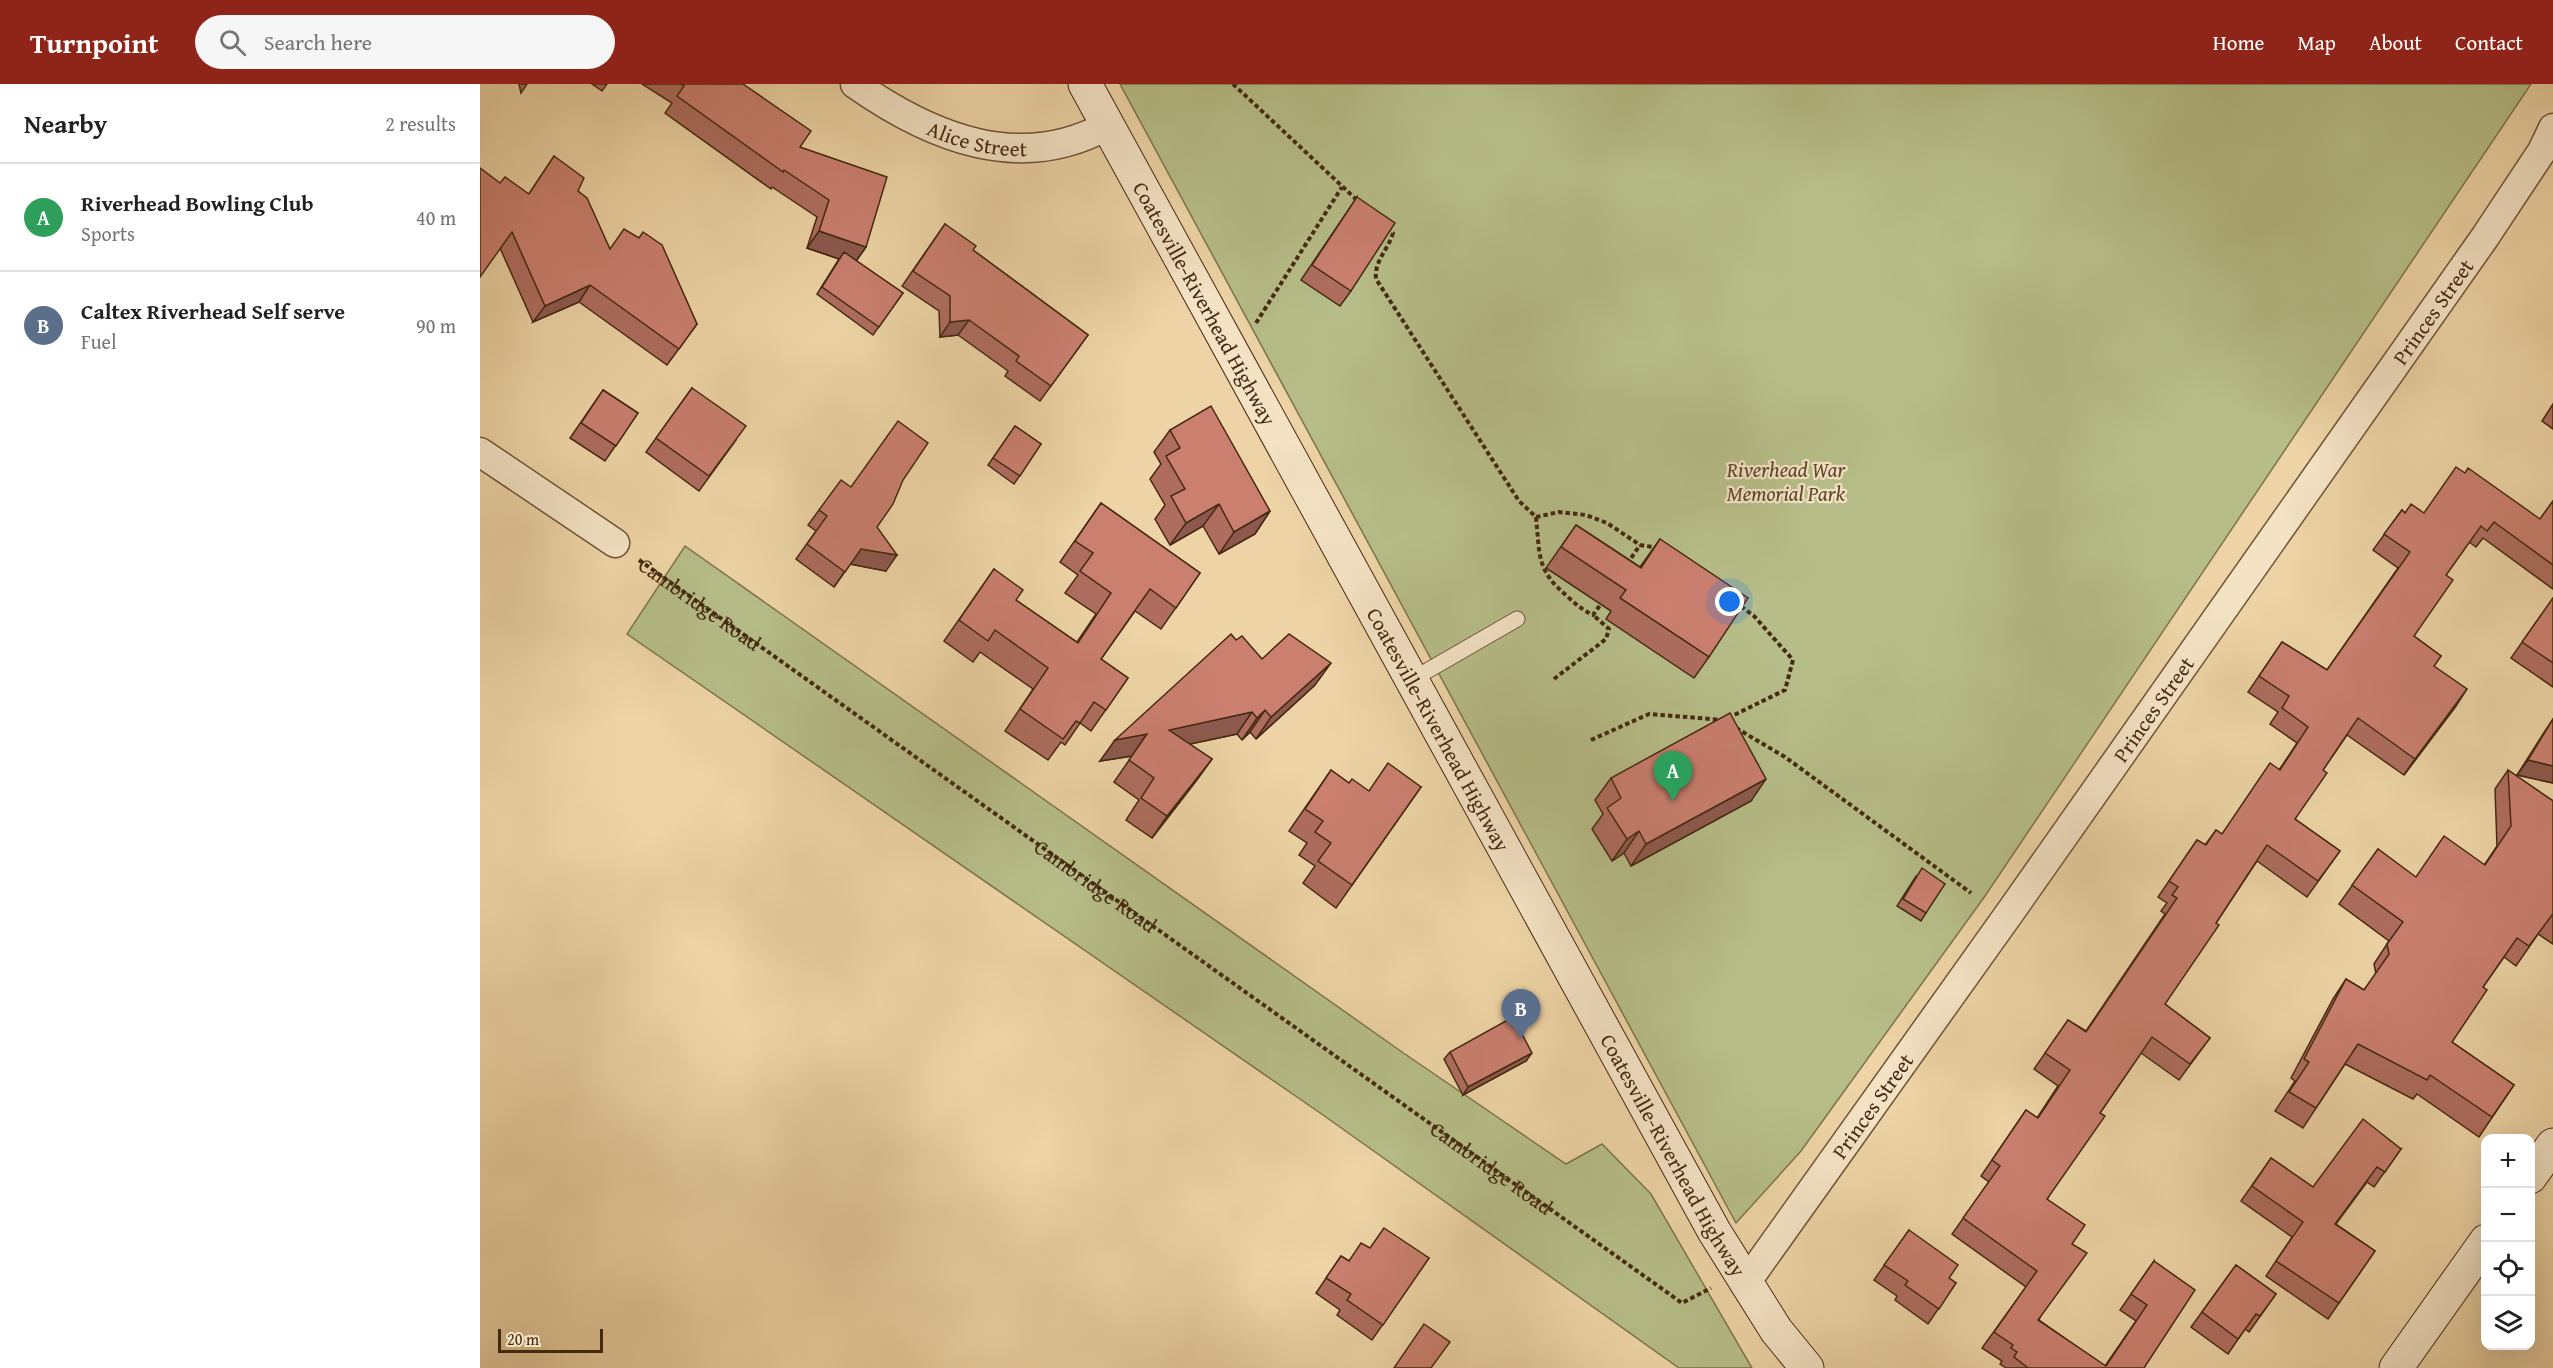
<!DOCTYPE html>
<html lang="en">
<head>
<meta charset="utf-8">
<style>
	body { margin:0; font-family:"Gentium Book Plus",serif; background:#f6f6f6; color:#202124 }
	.controls { position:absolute; right:18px; bottom:18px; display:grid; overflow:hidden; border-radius:12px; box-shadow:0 6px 24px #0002 }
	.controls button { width:54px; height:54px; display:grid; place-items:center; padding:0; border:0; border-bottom:2px solid #e0e0e0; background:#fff; color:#202124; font:30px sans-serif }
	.scale { position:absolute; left:18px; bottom:15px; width:105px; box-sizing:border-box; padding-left:6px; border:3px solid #452911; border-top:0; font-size:16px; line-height:21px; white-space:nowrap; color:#452911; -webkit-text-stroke:4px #f3e2c4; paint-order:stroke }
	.you { position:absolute; left:1250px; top:518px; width:21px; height:21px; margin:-15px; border:4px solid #fff; border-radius:50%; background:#1a73e8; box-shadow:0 0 0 9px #1a73e833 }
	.badge { display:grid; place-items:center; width:39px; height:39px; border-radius:50%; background:#8f2418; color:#fff; font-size:20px; font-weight:700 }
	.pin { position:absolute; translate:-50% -50px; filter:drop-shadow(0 2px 3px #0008) }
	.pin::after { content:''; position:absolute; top:32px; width:21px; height:18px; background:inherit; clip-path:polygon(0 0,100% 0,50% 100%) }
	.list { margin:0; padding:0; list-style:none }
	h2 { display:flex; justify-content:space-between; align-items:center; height:78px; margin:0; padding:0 24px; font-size:26px }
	h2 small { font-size:20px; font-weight:400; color:#757577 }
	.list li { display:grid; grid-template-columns:39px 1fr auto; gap:18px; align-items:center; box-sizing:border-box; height:108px; padding:0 24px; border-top:2px solid #e0e0e0 }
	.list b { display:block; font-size:22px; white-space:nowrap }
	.list p { margin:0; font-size:20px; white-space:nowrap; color:#757577 }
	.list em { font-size:20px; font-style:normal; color:#757577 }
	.icon { flex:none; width:33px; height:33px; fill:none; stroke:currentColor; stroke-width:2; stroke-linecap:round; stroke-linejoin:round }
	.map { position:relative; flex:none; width:2073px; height:1284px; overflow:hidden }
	header { display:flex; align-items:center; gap:36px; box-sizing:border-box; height:84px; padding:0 30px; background:#8f2418; color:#fff }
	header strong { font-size:28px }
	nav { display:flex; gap:33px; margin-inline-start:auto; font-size:21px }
	.search { width:420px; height:54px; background:#f6f6f6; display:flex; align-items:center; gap:15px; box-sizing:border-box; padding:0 21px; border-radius:33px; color:#757577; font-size:22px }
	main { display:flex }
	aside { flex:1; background:#fff }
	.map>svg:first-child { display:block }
	.green { fill:#b6bd88; stroke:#7e734c; stroke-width:1.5 }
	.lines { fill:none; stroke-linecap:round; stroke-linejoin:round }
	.lane-casing { stroke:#6f5436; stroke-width:17 }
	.street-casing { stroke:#6f5436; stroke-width:31 }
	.secondary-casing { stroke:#452911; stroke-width:35 }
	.path { stroke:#452911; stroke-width:4; stroke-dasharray:4.5 3; stroke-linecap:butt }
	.lane { stroke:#f3e2c4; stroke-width:15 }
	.street { stroke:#f3e2c4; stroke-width:28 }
	.secondary { stroke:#f3e2c4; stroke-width:33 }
	.wall { fill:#ae6d5f; stroke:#452911; stroke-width:1.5 }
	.shaded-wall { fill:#8d594e; stroke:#452911; stroke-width:1.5 }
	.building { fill:#ca7f6f; stroke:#452911; stroke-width:1.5 }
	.labels { text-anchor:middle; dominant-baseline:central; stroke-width:4.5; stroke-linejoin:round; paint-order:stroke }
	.street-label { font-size:21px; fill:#452911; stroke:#f3e2c4 }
	.park-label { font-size:21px; font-style:italic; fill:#5c4729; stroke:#f3e2c4 }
</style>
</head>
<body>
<header>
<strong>Turnpoint</strong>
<div class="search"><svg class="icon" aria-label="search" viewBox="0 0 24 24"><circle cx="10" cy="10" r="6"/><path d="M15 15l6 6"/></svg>Search here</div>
<nav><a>Home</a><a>Map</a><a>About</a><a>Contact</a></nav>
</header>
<main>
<aside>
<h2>Nearby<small>2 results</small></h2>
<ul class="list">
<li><span class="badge" style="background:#2e9e5b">A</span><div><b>Riverhead Bowling Club</b><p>Sports</p></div><em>40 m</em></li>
<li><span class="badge" style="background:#5c6f8a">B</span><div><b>Caltex Riverhead Self serve</b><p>Fuel</p></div><em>90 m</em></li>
</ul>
</aside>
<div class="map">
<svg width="2073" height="1284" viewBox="0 0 2073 1284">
	<rect width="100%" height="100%" fill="#edd3a5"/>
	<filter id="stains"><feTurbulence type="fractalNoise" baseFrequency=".00333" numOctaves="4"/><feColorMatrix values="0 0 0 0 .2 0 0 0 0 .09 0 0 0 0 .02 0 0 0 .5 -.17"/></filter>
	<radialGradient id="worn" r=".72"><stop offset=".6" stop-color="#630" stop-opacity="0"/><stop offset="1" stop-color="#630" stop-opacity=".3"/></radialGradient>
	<g class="green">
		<path d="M640,0H2051L1505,812L1321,1067L1256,1139Z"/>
		<path d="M205,462L922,968L1086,1080L1122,1060L1171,1110L1272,1284H1199L843,1031L147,550Z"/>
	</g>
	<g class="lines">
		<defs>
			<path id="lane" d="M933,595L1037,535"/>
			<g id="street">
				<path id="s2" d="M375,0C452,54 541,90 628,41"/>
				<path d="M0,368L135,459"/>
				<path id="s3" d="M1265,1200L1531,827L2005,153L2062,67L2073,44"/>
			</g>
			<g id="secondary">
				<path id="s4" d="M605,0L1234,1147L1296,1246L1327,1284"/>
				<path d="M2050,1093L2073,1061"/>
				<path d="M1916,1284L2006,1157"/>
			</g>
		</defs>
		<use href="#lane" class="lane-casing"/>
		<use href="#street" class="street-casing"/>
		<use href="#secondary" class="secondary-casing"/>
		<g class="path">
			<path d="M753,0L879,118"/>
			<path d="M907,144L913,149C908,166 894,177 896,195L1039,417L1056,433L1079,428L1106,431L1127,439L1160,461L1179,464"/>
			<path d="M776,239L862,103"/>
			<path d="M1056,433C1060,471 1056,486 1087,512C1095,520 1103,526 1113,531L1123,517"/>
			<path id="s1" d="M159,476L1202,1219L1231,1204"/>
			<path d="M1147,480L1160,461"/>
			<path d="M1074,595L1126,555L1129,545L1113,531"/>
			<path d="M1248,634L1305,606L1313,576L1274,532L1258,520"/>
			<path d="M1256,644L1305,673L1491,809"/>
			<path d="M1111,656L1169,630L1243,636"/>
		</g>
		<use href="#lane" class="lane"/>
		<use href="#street" class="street"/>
		<use href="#secondary" class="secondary"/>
	</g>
	<g class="wall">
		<path d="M39,0H47L41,9Z"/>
		<path d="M112,0H127L122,7Z"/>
		<path d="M162,0H263L320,63L386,163L376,177L423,209L393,251L337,210L359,175L327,164L337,133L292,103L291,105L185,29L192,19Z"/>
		<path d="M74,72L98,107L130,165L217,240L187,281L99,218L53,238L20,164V99L49,110Z"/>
		<path d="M877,113L871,207L860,222L821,196Z"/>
		<path d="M465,140L493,166L608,251L560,317L525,292L528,287L478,251L460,253L459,227L422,202Z"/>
		<path d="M212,304L256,356L219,407L166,368Z"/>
		<path d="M123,306L158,329L125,377L90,354Z"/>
		<path d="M2073,320V345L2062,337Z"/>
		<path d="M535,342L561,360L534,400L508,381Z"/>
		<path d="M690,346L790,427L775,450L739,470L723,442L690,461L675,435L685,421L670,395L681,380L674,368Z"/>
		<path d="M422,396L397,443L406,487L370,480L354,503L316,475L336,447L328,441L339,426L371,403Z"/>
		<path d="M2073,417V505L2003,454L1996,463L1989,458L1966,491L1934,552L1961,572L1954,582L1976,622L1924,691L1867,651L1843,686L1815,735L1860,767L1827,813L1777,777L1736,839L1685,920L1730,954L1699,996L1661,969L1620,1029L1567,1115L1592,1160L1559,1236L1625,1282L1656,1237L1640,1226L1674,1177L1664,1284H1526L1520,1280L1522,1277L1502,1264L1546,1203L1472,1150L1509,1098L1501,1092L1546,1026L1557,1034L1578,1002L1554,985L1588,936L1606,947L1685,830L1681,827L1687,819L1678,813L1717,756L1725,761L1736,746L1742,750L1799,686L1817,659L1790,640L1798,628L1768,608L1802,558L1847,586L1918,484L1893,466L1922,426L1925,429L2060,435Z"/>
		<path d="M621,419L720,489L681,545L655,527L621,575L648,594L611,647L600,639L585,661L581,658L568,676L525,647L553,605L500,568L493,578L464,557L514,485L536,516L597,558L616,530L585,509L598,491L580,478Z"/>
		<path d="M1096,441L1160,483L1180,455L1229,573L1214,594L1126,535L1131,527L1066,484Z"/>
		<path d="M2073,514V603L2031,574Z"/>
		<path d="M756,556L782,575L835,601L776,655L770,648L762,656L757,650L709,660L732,675L716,697L672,754L646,736L659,716L634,698L652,672L620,677Z"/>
		<path d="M2073,635V699L2037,691L2063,650Z"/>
		<path d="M851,686L869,699L889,707L941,703L856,824L823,799L835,782L819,771L827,759L809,747Z"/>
		<path d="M2028,686L2073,717V860L2058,850L2036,882L2024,873L2003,903L1972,958L2034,1001L1999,1053L1937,1010L1933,1015L1865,980L1823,1044L1795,1027L1815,997L1811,994L1853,915L1866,895L1884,906L1896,890L1894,880L1909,857L1859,820L1898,765L1935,793L2005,780L2017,762L2015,705Z"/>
		<path d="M1131,694L1271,717L1151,782L1144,769L1132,777L1112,745L1123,730L1115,716Z"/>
		<path d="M1436,792L1446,829L1441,837L1417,822Z"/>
		<path d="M970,968L1046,977L983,1011L964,975Z"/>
		<path d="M1921,1065L1894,1103L1887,1098L1856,1140L1895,1167L1848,1235L1786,1192L1812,1153L1761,1117L1791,1074L1833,1103Z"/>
		<path d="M1429,1146L1469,1194L1476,1199L1448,1240L1415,1216L1417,1212L1394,1196Z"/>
		<path d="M889,1164L949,1174L892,1256L857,1231L860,1226L836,1209L861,1172L869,1177Z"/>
		<path d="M1756,1181L1796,1210L1769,1248L1765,1245L1748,1270L1711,1243Z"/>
	</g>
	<g class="shaded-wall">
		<path d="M339,147L386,163L374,180L327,164Z"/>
		<path d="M110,201L99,218L53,238L65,222Z"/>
		<path d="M489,236L478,251L460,253L470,238Z"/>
		<path d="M739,420L723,442L690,461L706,439Z"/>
		<path d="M790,427L775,450L739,470L754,448Z"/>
		<path d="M381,465L417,471L406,487L370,480L354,503Z"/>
		<path d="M851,579L835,601L776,655L791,633Z"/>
		<path d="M1987,605L1976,622L1924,691L1935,675Z"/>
		<path d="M785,626L770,648L762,656L777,634Z"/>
		<path d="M772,628L757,650L673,668L689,646Z"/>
		<path d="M667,650L652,672L620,677L635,656Z"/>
		<path d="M732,675L716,697L672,754L687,732Z"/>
		<path d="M2048,676L2073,682V699L2037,691Z"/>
		<path d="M1286,695L1271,717L1151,782L1166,760Z"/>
		<path d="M1159,747L1144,769L1132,777L1147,755Z"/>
		<path d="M1052,969L1046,977L983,1011L988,1003Z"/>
	</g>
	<g class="building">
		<path d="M201,0H263L331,47L320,63L407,93L386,163L339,147L349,116L304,86L303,88L197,12L204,2Z"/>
		<path d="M74,72L104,94L98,107L107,114L130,165L144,145L159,154L163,148L182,161L217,240L199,265L110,201L65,222L32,148L0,193V84L20,99L25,93L49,110Z"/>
		<path d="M877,113L915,139L871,207L832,181Z"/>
		<path d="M465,140L496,162L493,166L608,251L571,302L536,277L539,272L489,236L470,238V212L433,187Z"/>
		<path d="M364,168L423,209L399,243L342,203Z"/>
		<path d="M212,304L266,342L229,392L176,354Z"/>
		<path d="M123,306L158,329L136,362L101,339Z"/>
		<path d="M731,322L790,427L754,448L739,420L706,439L691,412L705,405L686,372L700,364L690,346Z"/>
		<path d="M418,337L448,359L423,396L413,420L397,443L417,471L381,465L365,488L327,460L347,432L339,426L361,396L371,403Z"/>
		<path d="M535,342L561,360L540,392L513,374Z"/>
		<path d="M1976,383L1985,389L1988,384L2060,435L2073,417V481L2014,438L2007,447L2001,442L1966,491L1973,496L1934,552L1961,572L1954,582L1987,605L1935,675L1878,634L1843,686L1847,689L1815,735L1860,767L1838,797L1787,761L1736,839L1739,841L1685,920L1730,954L1710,980L1672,953L1620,1029L1625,1032L1567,1115L1605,1141L1592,1160L1607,1169L1558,1236L1626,1282L1667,1221L1651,1210L1674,1177L1715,1206L1664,1284H1547V1283L1534,1273L1537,1268L1531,1264L1533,1261L1514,1248L1557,1187L1483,1134L1520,1082L1512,1076L1546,1026L1558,1034L1590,986L1565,969L1588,936L1606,948L1697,814L1692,811L1698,803L1689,797L1717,756L1726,761L1736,746L1742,750L1790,679L1800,686L1828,643L1802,624L1809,612L1779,592L1802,558L1847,586L1930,468L1904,450L1922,426L1925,429L1931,420L1944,429Z"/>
		<path d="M621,419L720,489L696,524L670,505L621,575L648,594L626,626L614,618L600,639L596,637L583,655L540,625L568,584L515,546L508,557L479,536L514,485L543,506L536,516L598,559L631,509L600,487L613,469L595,457Z"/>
		<path d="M1096,441L1161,484L1180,455L1268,514L1229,573L1140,514L1146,506L1081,463Z"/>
		<path d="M2073,514V579L2042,558Z"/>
		<path d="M751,550L756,556L762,552L782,575L809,550L851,579L791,633L785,626L777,634L772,628L689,646L732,675L687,732L661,714L674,694L649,676L667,650L635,656Z"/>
		<path d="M1250,629L1286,695L1166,760L1159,747L1147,755L1127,724L1141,714L1131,694Z"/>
		<path d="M2073,635V682L2048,676Z"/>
		<path d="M908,679L941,703L872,801L838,777L851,759L835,748L843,737L825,725L851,686L869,699L872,695L889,707Z"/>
		<path d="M2028,686L2073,717V831H2072L2049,862L2037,854L2003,903L2007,906L1972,958L2034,1001L2012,1033L1950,991L1947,996L1878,960L1836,1024L1809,1008L1829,978L1824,975L1866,895L1884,906L1909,870L1907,860L1923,838L1872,801L1898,765L1936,793L1964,752L2005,781L2031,742Z"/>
		<path d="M1442,784L1465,800L1446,829L1423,815Z"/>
		<path d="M1033,933L1052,969L988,1003L970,968Z"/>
		<path d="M1883,1035L1921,1065L1905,1088L1897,1083L1855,1140L1895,1167L1859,1219L1796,1177L1823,1138L1772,1102L1791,1074L1833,1103Z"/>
		<path d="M904,1144L949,1174L903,1241L867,1216L871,1210L846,1194L861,1172L869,1177L881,1159L890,1164Z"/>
		<path d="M1429,1146L1478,1181L1469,1194L1476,1199L1459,1225L1425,1201L1428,1197L1404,1181Z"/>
		<path d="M1756,1181L1796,1210L1780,1232L1776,1230L1758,1255L1722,1228Z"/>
		<path d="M944,1240L970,1258L951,1284H914Z"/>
	</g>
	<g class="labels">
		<g class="street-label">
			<text stroke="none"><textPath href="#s2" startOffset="136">Alice Street</textPath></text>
			<text stroke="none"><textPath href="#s4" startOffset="250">Coatesville-Riverhead Highway</textPath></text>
			<text stroke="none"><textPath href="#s3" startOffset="1191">Princes Street</textPath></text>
			<text stroke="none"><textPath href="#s1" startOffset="75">Cambridge Road</textPath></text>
			<text stroke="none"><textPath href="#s3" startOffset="705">Princes Street</textPath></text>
			<text stroke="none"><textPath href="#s4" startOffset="736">Coatesville-Riverhead Highway</textPath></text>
			<text stroke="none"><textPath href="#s1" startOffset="561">Cambridge Road</textPath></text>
			<text stroke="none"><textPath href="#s3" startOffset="219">Princes Street</textPath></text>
			<text stroke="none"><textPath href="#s4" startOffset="1222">Coatesville-Riverhead Highway</textPath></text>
			<text stroke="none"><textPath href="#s1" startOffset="1047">Cambridge Road</textPath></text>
		</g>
		<g class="park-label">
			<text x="1306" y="385">Riverhead War<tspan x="1306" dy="24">Memorial Park</tspan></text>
		</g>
	</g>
	<rect width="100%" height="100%" filter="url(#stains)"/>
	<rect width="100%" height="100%" fill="url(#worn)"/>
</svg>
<div class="controls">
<button>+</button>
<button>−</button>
<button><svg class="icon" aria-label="locate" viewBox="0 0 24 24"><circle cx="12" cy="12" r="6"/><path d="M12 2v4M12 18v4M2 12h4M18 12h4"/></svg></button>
<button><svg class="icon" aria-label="layers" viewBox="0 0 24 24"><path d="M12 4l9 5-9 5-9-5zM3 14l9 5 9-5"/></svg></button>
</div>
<div class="scale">20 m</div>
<div class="you"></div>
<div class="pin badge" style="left:1193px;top:717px;background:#2e9e5b">A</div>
<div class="pin badge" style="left:1041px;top:955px;background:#5c6f8a">B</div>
</div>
</main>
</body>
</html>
